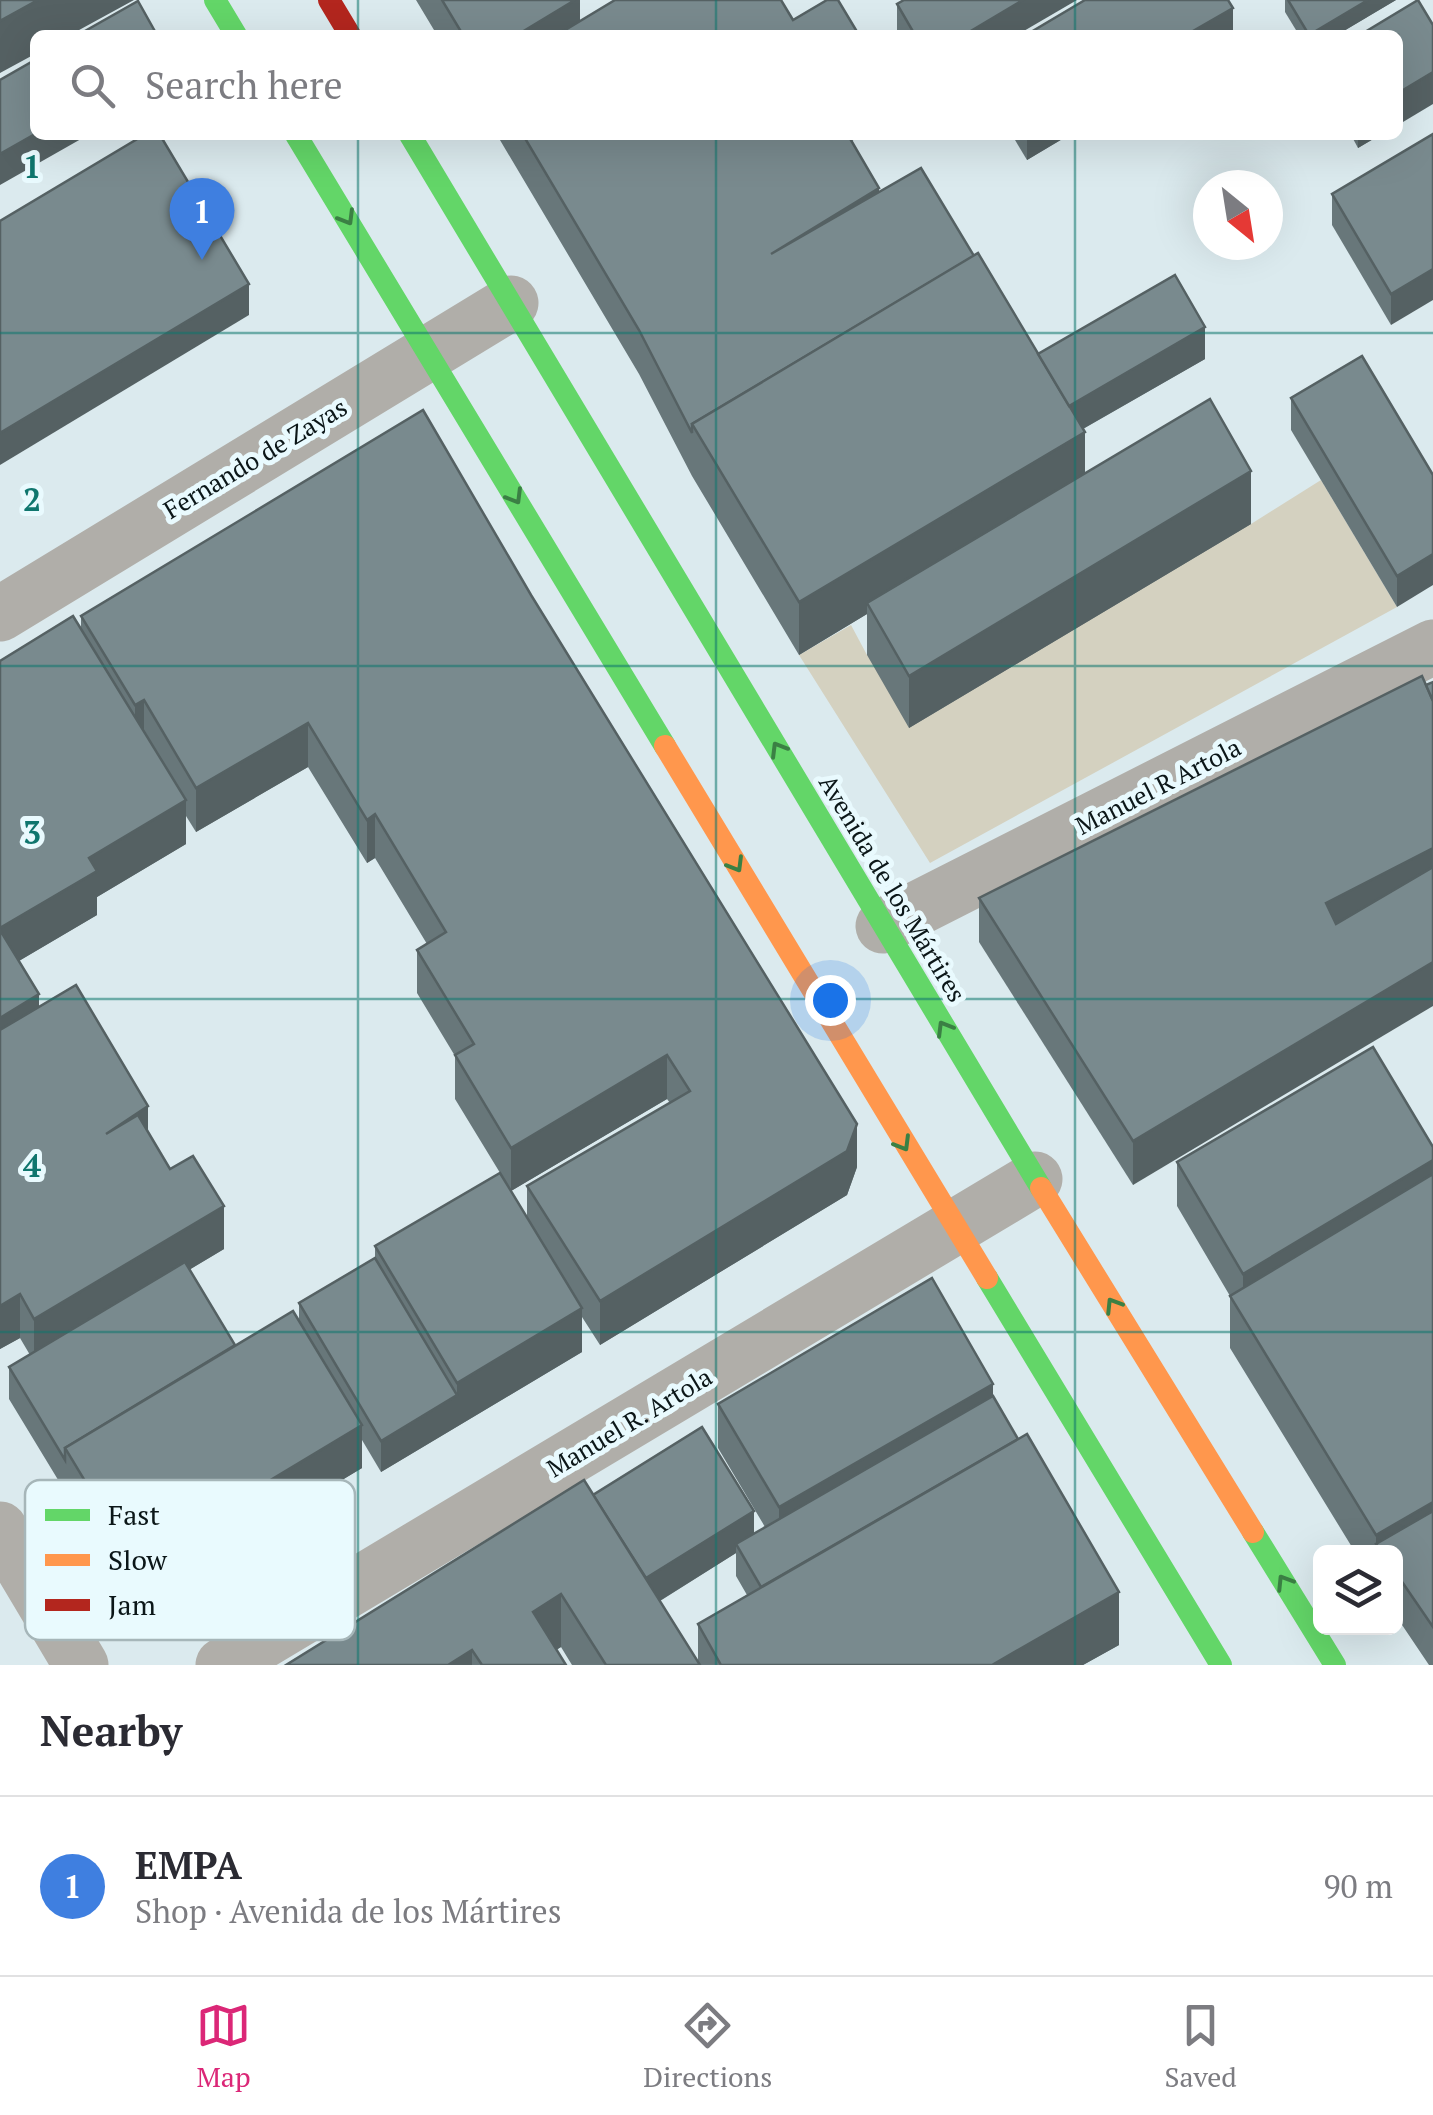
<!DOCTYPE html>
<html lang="en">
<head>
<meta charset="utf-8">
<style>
	body { margin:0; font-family:"PT Serif",serif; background:#f7f7f7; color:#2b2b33 }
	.controls { position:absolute; right:30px; bottom:30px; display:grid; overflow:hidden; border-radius:15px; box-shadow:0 10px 40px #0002 }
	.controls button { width:90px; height:90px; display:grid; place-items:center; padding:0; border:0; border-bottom:2px solid #e1e1e2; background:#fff; color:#2b2b33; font:50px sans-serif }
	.compass { position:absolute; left:1193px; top:170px; width:90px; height:90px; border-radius:50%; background:#fff; box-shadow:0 10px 40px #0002; rotate:150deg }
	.you { position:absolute; left:830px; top:1000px; width:35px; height:35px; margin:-25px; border:8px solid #fff; border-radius:50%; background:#1a73e8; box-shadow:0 0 0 15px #1a73e833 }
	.badge { display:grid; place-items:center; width:65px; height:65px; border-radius:50%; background:#db2777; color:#fff; font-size:32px; font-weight:700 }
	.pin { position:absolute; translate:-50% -82px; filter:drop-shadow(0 2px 5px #0008) }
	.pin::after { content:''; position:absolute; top:52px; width:35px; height:30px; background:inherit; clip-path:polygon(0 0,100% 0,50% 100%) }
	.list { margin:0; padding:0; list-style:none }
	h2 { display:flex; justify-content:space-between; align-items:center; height:130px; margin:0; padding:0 40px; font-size:42px }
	h2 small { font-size:32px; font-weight:400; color:#7c7c81 }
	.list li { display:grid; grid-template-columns:65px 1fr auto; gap:30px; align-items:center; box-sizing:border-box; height:180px; padding:0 40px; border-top:2px solid #e1e1e2 }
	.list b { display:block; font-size:38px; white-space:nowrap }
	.list p { margin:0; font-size:32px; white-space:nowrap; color:#7c7c81 }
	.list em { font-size:32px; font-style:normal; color:#7c7c81 }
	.icon { flex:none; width:55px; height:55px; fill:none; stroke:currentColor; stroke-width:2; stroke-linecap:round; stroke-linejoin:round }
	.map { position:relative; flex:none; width:1433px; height:1665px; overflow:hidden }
	.search { position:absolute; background:#fff; box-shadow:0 10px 40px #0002; left:30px; right:30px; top:30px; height:110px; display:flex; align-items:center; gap:25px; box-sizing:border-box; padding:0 35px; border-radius:15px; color:#7c7c81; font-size:38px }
	.sheet { height:310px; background:#fff }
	nav { display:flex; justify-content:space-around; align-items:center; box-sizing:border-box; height:140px; border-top:2px solid #e1e1e2; background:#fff; font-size:28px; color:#7c7c81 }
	nav a { display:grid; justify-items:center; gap:5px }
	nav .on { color:#db2777 }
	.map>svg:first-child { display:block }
	.green { fill:#d4d1c0 }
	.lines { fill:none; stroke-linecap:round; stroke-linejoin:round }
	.street { stroke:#b0aea9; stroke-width:55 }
	.fast { stroke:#63d668; stroke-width:22 }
	.slow { stroke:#ff974d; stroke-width:22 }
	.jam { stroke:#b3261e; stroke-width:22 }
	.wall { fill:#68777a; fill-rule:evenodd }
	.shaded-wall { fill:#556163 }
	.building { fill:#798a8e; stroke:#556163; stroke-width:2.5 }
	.oneway { stroke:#3b8044 }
	.grid { fill:none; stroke:#0f766e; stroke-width:2.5; stroke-opacity:0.55 }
	.labels { text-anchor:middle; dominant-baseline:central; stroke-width:10; stroke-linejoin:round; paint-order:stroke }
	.street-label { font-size:25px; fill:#0b1618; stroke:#e9fafe }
	.key { fill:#e9fafe; stroke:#a6b6b9; stroke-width:2.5 }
	.key-label { font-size:28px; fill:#0b1618 }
	.grid-label { font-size:32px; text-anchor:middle; font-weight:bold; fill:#0f766e; stroke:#e9fafe; stroke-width:10; stroke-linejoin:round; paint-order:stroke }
</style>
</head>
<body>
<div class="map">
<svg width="1433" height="1665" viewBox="0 0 1433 1665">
	<rect width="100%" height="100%" fill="#dbeaee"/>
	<path class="green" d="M1321,480L1397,607L930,863L799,655L851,625L867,655L1251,524Z"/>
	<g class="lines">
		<g class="street">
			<path d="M0,614L511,303"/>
			<path d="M883,926L1433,647"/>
			<path d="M0,1529L81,1665"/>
			<path d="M223,1665L1035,1179"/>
		</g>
		<g class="fast">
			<path d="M215,0L236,35"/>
			<path d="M296,135L665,746"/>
			<path d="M410,135L1041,1188"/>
			<path d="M987,1278L1221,1665"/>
			<path d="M1253,1532L1335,1665"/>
		</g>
		<g class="slow">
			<path d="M665,746L987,1278"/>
			<path d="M1041,1188L1253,1532"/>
		</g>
		<path class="jam" d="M329,0L350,35"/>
	</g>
	<g class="wall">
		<path d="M416,0H580V21L793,20L859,35H437Z"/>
		<path d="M1285,0H1396L1337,35H1299L1285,12Z"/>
		<path d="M897,4L1017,35H897Z"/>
		<path d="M1433,134L1391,325L1332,225V194Z"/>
		<path d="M497,135H861L852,141L879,192L974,256L1038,354L1205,359L1083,429L1085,474L1251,524L909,728L867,655V614L799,655L692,476L639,374Z"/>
		<path d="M1012,135H1069L1027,160Z"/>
		<path d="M1351,135H1380L1358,148Z"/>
		<path d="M1291,398L1433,475L1397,607L1291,430Z"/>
		<path d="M423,410L857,1167L847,1195L600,1345L582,1317V1352L381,1472L362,1440V1468L134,1605L9,1399V1367L30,1355L20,1338L0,1349V661L81,628V616ZM308,767L367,863L375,858L427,944L417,950V993L455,1056V1099L511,1191L667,1099L670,1103L527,1186V1218L375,1246V1258L299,1303V1320L235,1345L189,1270L224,1249L170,1169L148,1132L39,1007L19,961L97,915V897L186,844V816L196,832Z"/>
		<path d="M1422,676L1133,1185L979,942V898Z"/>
		<path d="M1433,1147V1665H1429L1396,1616V1552H1355L1230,1348V1296L1177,1206V1162Z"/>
		<path d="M993,1396L1119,1645L1083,1665H572L561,1647L556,1650L566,1665H286L593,1495L754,1534L765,1527L718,1448V1404ZM736,1553V1576L747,1595L698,1624V1661L660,1601Z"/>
	</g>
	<g class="shaded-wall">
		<path d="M38,0H134L70,35H35V54L0,73V21Z"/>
		<path d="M575,0H580V35H517Z"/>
		<path d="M1023,0H1077L1017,35H964Z"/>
		<path d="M1368,0H1396L1337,35H1309Z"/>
		<path d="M1233,8V35H1186Z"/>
		<path d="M1433,72V104L1398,125V93Z"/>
		<path d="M35,134V135H88L0,185V154Z"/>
		<path d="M832,135H861L832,152Z"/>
		<path d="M1027,135H1069L1027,160Z"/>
		<path d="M1358,135H1380L1358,148Z"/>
		<path d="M879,188V231L771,254Z"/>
		<path d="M1433,269V300L1391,325V294Z"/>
		<path d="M249,284V315L0,465V433Z"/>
		<path d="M1205,327V359L1065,439V408Z"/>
		<path d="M1085,432V484L867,603V614L799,655V602Z"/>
		<path d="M1251,471V524L909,728V676Z"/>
		<path d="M1433,554V585L1397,607V576Z"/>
		<path d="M144,700V744L135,749V705Z"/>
		<path d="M308,723V767L196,832V788Z"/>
		<path d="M186,800V844L97,897V915L0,972V928L89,858Z"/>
		<path d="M375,814V858L367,863V820Z"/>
		<path d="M1433,848V891L1326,946V903Z"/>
		<path d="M1433,962V1006L1133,1185V1141Z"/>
		<path d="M39,994V1037L0,1061V1018Z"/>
		<path d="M667,1055V1099L511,1191V1148Z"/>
		<path d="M148,1106V1150L106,1134Z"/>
		<path d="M857,1124V1167L847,1195L600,1345V1301Z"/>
		<path d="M1433,1160V1204L1243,1317V1274Z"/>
		<path d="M224,1206V1249L34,1362V1319Z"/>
		<path d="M20,1294V1338L0,1349V1306Z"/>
		<path d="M582,1308V1352L381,1472V1441L457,1395V1383Z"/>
		<path d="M993,1384V1427L779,1551V1507Z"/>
		<path d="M362,1425V1468L134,1605V1562Z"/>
		<path d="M1433,1502V1555L1376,1544V1535Z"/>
		<path d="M754,1511V1542L736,1544V1553L637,1615V1584Z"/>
		<path d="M1119,1592V1645L1083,1665H992Z"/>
		<path d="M561,1594V1647L533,1664V1612Z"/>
		<path d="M472,1650V1665H448Z"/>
	</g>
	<g class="building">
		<path d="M0,0H38L0,21Z"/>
		<path d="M442,0H575L517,35H463Z"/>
		<path d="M615,0H781L793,20L827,0H838L859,35H557Z"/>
		<path d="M904,0H1023L964,35H915L897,4Z"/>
		<path d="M1085,0H1228L1233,8L1186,35H1026Z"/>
		<path d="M1288,0H1368L1309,35Z"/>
		<path d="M1418,0L1433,25V72L1398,93V35H1360Z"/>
		<path d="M138,1L157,35H78Z"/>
		<path d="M35,60V134L0,154V80Z"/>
		<path d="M1433,134V269L1391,294L1332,194Z"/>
		<path d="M144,135H160L249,284L0,433V221Z"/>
		<path d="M523,135H848L879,188L771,254L921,168L974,256L692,424V433L639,330Z"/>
		<path d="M978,253L1085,432L799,602L692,424Z"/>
		<path d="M1175,275L1205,327L1069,406L1038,354Z"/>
		<path d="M1362,356L1433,475V554L1397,576L1291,398Z"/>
		<path d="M1210,399L1251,471L909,676L867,603Z"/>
		<path d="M423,410L531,595L857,1124L847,1151L600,1301L527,1186L690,1091L667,1055L511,1148L455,1055L474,1044L417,950L446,932L375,814L367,820L308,723L196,788L144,700L135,705L81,616Z"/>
		<path d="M73,616L186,800L89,858L97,871L0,928V661Z"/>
		<path d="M1422,676L1433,701V848L1326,903L1336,924L1433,867V962L1133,1141L979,898Z"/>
		<path d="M1433,682V701L1426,685Z"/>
		<path d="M0,930L39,994L0,1018Z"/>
		<path d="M76,985L148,1106L106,1134L138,1115L170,1169L193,1156L224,1206L34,1319L20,1294L0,1306V1030Z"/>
		<path d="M1373,1047L1433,1147V1160L1243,1274L1177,1162Z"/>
		<path d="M500,1173L582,1308L457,1383L375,1246Z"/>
		<path d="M1433,1174V1502L1376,1535L1230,1296Z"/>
		<path d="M375,1258L457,1395L381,1441L299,1303Z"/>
		<path d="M185,1262L235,1345L65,1448V1460L9,1367Z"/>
		<path d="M932,1278L993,1384L779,1507L718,1404Z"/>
		<path d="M293,1311L362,1425L134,1562L65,1448Z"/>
		<path d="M993,1396L1018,1439L761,1587L736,1544Z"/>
		<path d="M702,1427L754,1511L646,1578L593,1495Z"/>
		<path d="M1027,1434L1119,1592L992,1665H721L698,1624Z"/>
		<path d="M584,1480L700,1665H606L561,1594L533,1612L566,1665H482L472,1650L448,1665H286Z"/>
		<path d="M1433,1511V1627L1396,1573V1552H1382L1376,1544Z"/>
	</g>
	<defs><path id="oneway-chevron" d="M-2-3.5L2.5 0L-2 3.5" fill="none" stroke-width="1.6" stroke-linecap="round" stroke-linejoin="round" transform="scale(2.5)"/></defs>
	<g class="oneway">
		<use href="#oneway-chevron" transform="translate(347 218) rotate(59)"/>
		<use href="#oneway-chevron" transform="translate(515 497) rotate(59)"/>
		<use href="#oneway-chevron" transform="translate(778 749) rotate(-121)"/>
		<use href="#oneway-chevron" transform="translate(736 865) rotate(59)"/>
		<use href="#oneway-chevron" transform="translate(944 1028) rotate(-121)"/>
		<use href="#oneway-chevron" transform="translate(903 1144) rotate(59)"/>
		<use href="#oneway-chevron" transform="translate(1113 1305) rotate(-122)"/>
		<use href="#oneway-chevron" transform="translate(1284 1582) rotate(-122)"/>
	</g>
	<path class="grid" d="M358,0V35M716,0V35M1075,0V35M358,135V1665M716,135V1665M1075,135V1665M0,333H1433M0,666H1433M0,999H1433M0,1332H1433"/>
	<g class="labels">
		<g class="street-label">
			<text transform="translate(255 458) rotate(-31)">Fernando de Zayas</text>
			<text transform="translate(1158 786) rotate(-27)">Manuel R Artola</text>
			<text transform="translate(893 888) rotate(59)">Avenida de los Mártires</text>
			<text transform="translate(629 1422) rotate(-31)">Manuel R. Artola</text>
		</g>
	</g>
	<rect x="25" y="1480" width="330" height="160" rx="15" class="key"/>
	<rect x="45" y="1509" width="45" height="12" fill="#63d668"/>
	<rect x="45" y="1554" width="45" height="12" fill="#ff974d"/>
	<rect x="45" y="1599" width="45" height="12" fill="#b3261e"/>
	<g class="key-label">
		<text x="108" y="1525">Fast</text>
		<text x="108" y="1570">Slow</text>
		<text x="108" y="1615">Jam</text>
	</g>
	<g class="grid-label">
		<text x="32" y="178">1</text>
		<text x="32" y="511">2</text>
		<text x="32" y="844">3</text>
		<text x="32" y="1177">4</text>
	</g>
</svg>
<div class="controls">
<button><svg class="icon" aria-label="layers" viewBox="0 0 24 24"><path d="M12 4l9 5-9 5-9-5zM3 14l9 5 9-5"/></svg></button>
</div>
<svg class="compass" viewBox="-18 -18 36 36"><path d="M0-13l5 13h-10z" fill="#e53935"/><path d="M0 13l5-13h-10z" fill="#7c7c81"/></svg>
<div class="you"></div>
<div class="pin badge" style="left:202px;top:260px;background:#3f7fe0">1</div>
<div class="search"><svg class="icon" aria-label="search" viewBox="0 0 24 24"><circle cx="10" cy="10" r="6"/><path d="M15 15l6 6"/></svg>Search here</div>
</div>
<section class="sheet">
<h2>Nearby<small></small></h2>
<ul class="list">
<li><span class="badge" style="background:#3f7fe0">1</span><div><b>EMPA</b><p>Shop · Avenida de los Mártires</p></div><em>90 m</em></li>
</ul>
</section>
<nav>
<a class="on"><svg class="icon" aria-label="map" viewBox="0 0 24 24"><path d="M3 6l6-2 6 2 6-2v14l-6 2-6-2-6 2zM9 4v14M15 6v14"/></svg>Map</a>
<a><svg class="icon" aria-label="directions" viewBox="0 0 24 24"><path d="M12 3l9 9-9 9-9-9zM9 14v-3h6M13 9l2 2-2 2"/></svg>Directions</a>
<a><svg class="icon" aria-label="saved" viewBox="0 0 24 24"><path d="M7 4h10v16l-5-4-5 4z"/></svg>Saved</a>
</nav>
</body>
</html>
